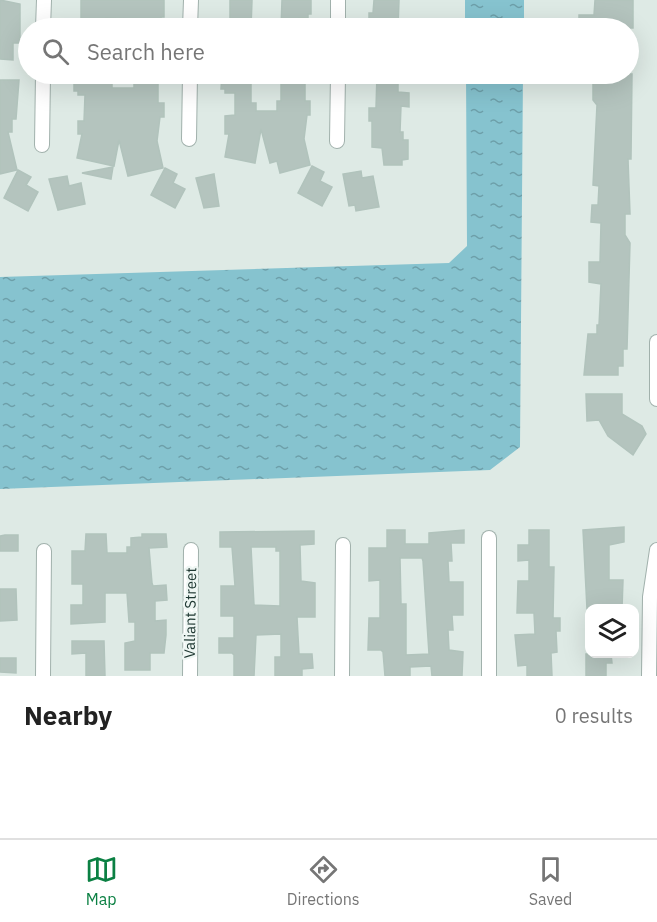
<!DOCTYPE html>
<html lang="en">
<head>
<meta charset="utf-8">
<style>
	body { margin:0; font-family:"IBM Plex Sans",sans-serif; background:#f6f6f6; color:#222 }
	.controls { position:absolute; right:18px; bottom:18px; display:grid; overflow:hidden; border-radius:12px; box-shadow:0 6px 24px #0002 }
	.controls button { width:54px; height:54px; display:grid; place-items:center; padding:0; border:0; border-bottom:2px solid #e0e0e0; background:#fff; color:#222; font:30px sans-serif }
	.list { margin:0; padding:0; list-style:none }
	h2 { display:flex; justify-content:space-between; align-items:center; height:78px; margin:0; padding:0 24px; font-size:26px }
	h2 small { font-size:20px; font-weight:400; color:#767676 }
	.icon { flex:none; width:33px; height:33px; fill:none; stroke:currentColor; stroke-width:2; stroke-linecap:round; stroke-linejoin:round }
	.map { position:relative; flex:none; width:657px; height:676px; overflow:hidden }
	.search { position:absolute; background:#fff; box-shadow:0 6px 24px #0002; left:18px; right:18px; top:18px; height:66px; display:flex; align-items:center; gap:15px; box-sizing:border-box; padding:0 21px; border-radius:33px; color:#767676; font-size:22px }
	.sheet { height:162px; background:#fff }
	nav { display:flex; justify-content:space-around; align-items:center; box-sizing:border-box; height:84px; border-top:2px solid #e0e0e0; background:#fff; font-size:16px; color:#767676 }
	nav a { display:grid; justify-items:center; gap:3px }
	nav .on { color:#0b8043 }
	.map>svg:first-child { display:block }
	.water { fill:url(#water-ripples) }
	.building { fill:#b4c4be; stroke:#b1c3bc; stroke-width:1.5; fill-rule:evenodd }
	.lines { fill:none; stroke-linecap:round; stroke-linejoin:round }
	.minor-casing { stroke:#a1b1ac; stroke-width:16 }
	.minor { stroke:#fff; stroke-width:14 }
	.labels { text-anchor:middle; dominant-baseline:central; stroke-width:4.5; stroke-linejoin:round; paint-order:stroke }
	.street-label { font-size:15px; fill:#203933; stroke:#eef6f3 }
</style>
</head>
<body>
<div class="map">
<svg width="657" height="676" viewBox="0 0 657 676">
	<defs>
		<pattern id="water-ripples" width="26" height="14" patternUnits="userSpaceOnUse" patternTransform="scale(1.5)"><rect width="26" height="14" fill="#86c3cf"/><path d="M2 4q2-2 4 0t4 0M15 11q2-2 4 0t4 0" fill="none" stroke="#6d9fa9"/></pattern>
	</defs>
	<rect width="100%" height="100%" fill="#deeae5"/>
	<g class="water">
		<rect x="465" y="0" width="59" height="28"/>
		<path d="M466,74H523L520,447L490,470L0,489V277L449,263L467,246Z"/>
	</g>
	<g class="building">
		<path d="M0,0L20,4V43H13V60L0,59Z"/>
		<path d="M81,0H164V17H161V21H156L152,28H134V19L106,18V28H87V19H81Z"/>
		<path d="M230,0H252L251,28H230Z"/>
		<path d="M282,0H311V14H308V18H299V28H281Z"/>
		<path d="M374,0H399L398,28H369V13H373Z"/>
		<path d="M595,0H633V28H593V25H579V15H594Z"/>
		<path d="M74,74H112V88H134V74H158V103H164V117H160L157,141L163,168L128,176L119,140L114,166L77,158L82,134H78V121H84L85,95H78V91H74Z"/>
		<path d="M222,74H251V103H256V111H277V101H281V74H305V101H310V115H307L304,139L310,165L280,173L277,161L270,163L261,129L255,163L225,157L229,134H225V116L235,115V93H225V89H221Z"/>
		<path d="M377,74H398V92L409,93V107L401,106L400,132H403V140H408V159L402,160V165H384L382,148L372,147V121H369V108H376Z"/>
		<path d="M606,74H632L631,159H628L630,214H625V235L630,243L627,349H623V366H618V375H584L588,334H597V325H599L601,284L589,282V262H600L601,223L591,222L592,205H598L599,186L593,185L597,105L593,100V82H606Z"/>
		<path d="M0,80H19L16,119H12V132H8L17,170L0,174Z"/>
		<path d="M312,166L324,172L320,181L332,187L322,206L298,193Z"/>
		<path d="M113,167L111,179L82,173Z"/>
		<path d="M165,168L177,174L173,183L185,189L175,208L151,195Z"/>
		<path d="M18,170L31,177L26,185L38,192L28,211L4,198Z"/>
		<path d="M361,171L362,178L373,176L379,207L356,211L355,205L349,206L343,174Z"/>
		<path d="M214,174L219,206L204,208L196,178Z"/>
		<path d="M67,176L69,186L81,183L85,204L58,210L49,179Z"/>
		<path d="M586,394H622V414L642,426L646,434L633,455L608,436L599,420L587,421Z"/>
		<path d="M624,527V542L609,545V580H623L622,609H587L583,530Z"/>
		<path d="M387,530H405V544H429V533L464,530V543H451L452,561H448L449,582H463V615H452L453,630H448L449,650L463,652L462,676H432L431,666L410,667V676H385L383,652L381,650H368L369,618H380V580L369,581V548H387ZM400,558H422L423,561L429,654L406,655V604H401Z"/>
		<path d="M529,530H549V567H554L553,618H560V631H556L557,652L551,653L552,676H527V665L518,666L515,635L535,634L534,613H517L518,581H529V560L518,561V545H529Z"/>
		<path d="M314,531V544L300,545L301,581L315,583V617H297L299,654H312L313,668L302,669V676H275V657H281V634L256,635L254,676H234V655L232,653H219V638H234V616H221V586H235L232,547H220V532ZM251,547H276V551H280V606L254,605Z"/>
		<path d="M86,534H106L107,553H127V547H131V538L142,537V534H166L167,547L149,548L152,583L153,586L166,585L167,600L155,601V621L166,620V635L164,653H150V670H125V643L135,641V622H129L127,593H105V622L71,624V605H83V584H72V551H85Z"/>
		<path d="M5,535H18V551H0V536Z"/>
		<path d="M0,589H16L17,620L0,621Z"/>
		<path d="M72,641H104L105,676H86V653L72,654Z"/>
		<path d="M586,654H611L612,663H606V676H586Z"/>
		<path d="M0,658H16V673L0,672Z"/>
	</g>
	<g class="lines">
		<defs>
			<g id="minor">
				<path d="M43,28L44,0"/>
				<path d="M190,28L191,0"/>
				<path d="M338,28V0"/>
				<path d="M189,139L190,74"/>
				<path d="M337,141L338,74"/>
				<path d="M42,145L43,74"/>
				<path d="M657,342V399"/>
				<path d="M489,538V676"/>
				<path d="M43,676L44,551"/>
				<path d="M190,676L191,550"/>
				<path d="M342,676L343,545"/>
				<path d="M649,676L650,597L657,550"/>
			</g>
		</defs>
		<use href="#minor" class="minor-casing"/>
		<use href="#minor" class="minor"/>
	</g>
	<g class="labels">
		<g class="street-label">
			<text transform="translate(190 613) rotate(-89)">Valiant Street</text>
		</g>
	</g>
</svg>
<div class="controls">
<button><svg class="icon" aria-label="layers" viewBox="0 0 24 24"><path d="M12 4l9 5-9 5-9-5zM3 14l9 5 9-5"/></svg></button>
</div>
<div class="search"><svg class="icon" aria-label="search" viewBox="0 0 24 24"><circle cx="10" cy="10" r="6"/><path d="M15 15l6 6"/></svg>Search here</div>
</div>
<section class="sheet">
<h2>Nearby<small>0 results</small></h2>
<ul class="list">
</ul>
</section>
<nav>
<a class="on"><svg class="icon" aria-label="map" viewBox="0 0 24 24"><path d="M3 6l6-2 6 2 6-2v14l-6 2-6-2-6 2zM9 4v14M15 6v14"/></svg>Map</a>
<a><svg class="icon" aria-label="directions" viewBox="0 0 24 24"><path d="M12 3l9 9-9 9-9-9zM9 14v-3h6M13 9l2 2-2 2"/></svg>Directions</a>
<a><svg class="icon" aria-label="saved" viewBox="0 0 24 24"><path d="M7 4h10v16l-5-4-5 4z"/></svg>Saved</a>
</nav>
</body>
</html>
